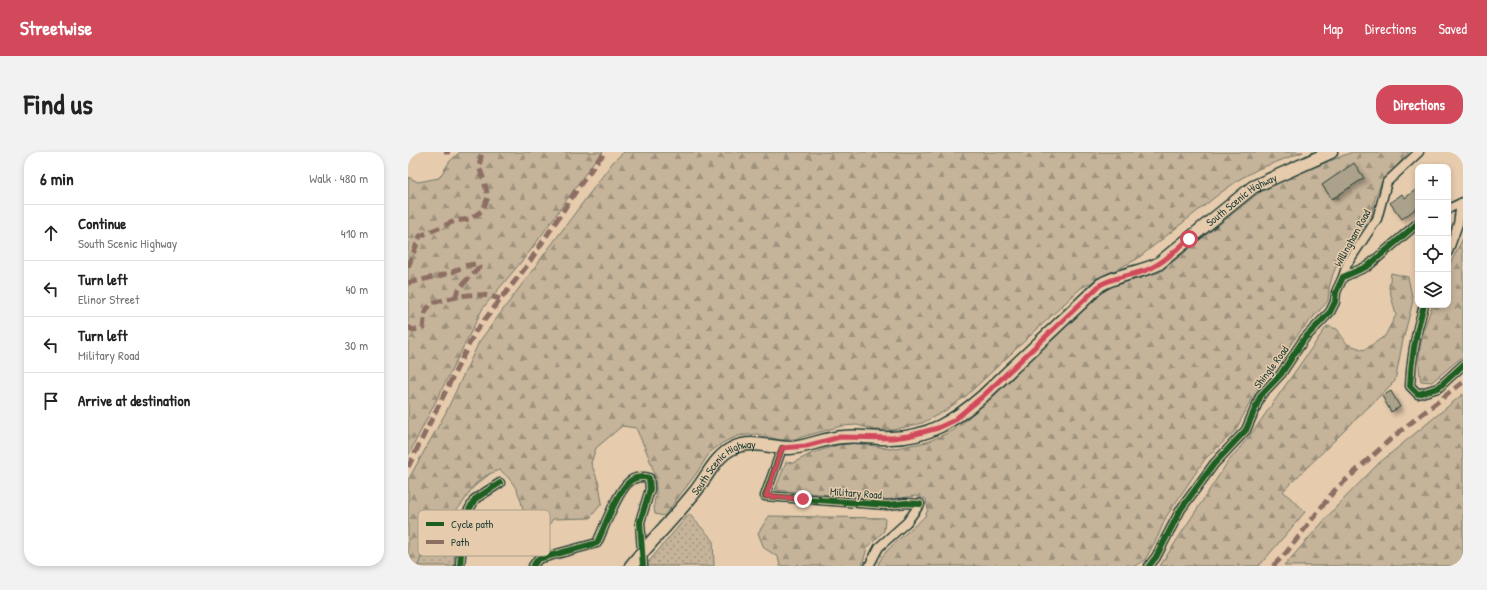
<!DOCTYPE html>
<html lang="en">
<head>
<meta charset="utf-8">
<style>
	body { margin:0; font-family:"Patrick Hand",sans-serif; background:#f2f2f2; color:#222 }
	.controls { position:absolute; right:12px; top:12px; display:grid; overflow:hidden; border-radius:8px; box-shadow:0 2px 6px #0003 }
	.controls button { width:36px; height:36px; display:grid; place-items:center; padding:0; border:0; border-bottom:1px solid #e0e0e0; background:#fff; color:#222; font:20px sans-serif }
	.stop { position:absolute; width:12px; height:12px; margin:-9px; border:3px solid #d1495b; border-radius:50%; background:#fff }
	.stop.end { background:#d1495b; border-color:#fff; box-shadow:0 1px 4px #0008 }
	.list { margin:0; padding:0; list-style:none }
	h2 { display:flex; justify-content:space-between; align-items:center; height:52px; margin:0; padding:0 16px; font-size:17px }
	h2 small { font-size:13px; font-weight:400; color:#767676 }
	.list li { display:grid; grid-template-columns:26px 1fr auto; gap:12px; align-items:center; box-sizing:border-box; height:56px; padding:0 16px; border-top:1px solid #e0e0e0 }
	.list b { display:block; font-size:15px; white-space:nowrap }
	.list p { margin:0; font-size:13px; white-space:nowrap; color:#767676 }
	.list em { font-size:13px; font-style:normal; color:#767676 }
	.icon { flex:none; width:22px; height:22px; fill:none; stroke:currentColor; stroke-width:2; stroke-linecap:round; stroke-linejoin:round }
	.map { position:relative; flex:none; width:1055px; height:414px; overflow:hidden; border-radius:16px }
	header { display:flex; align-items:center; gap:24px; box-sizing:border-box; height:56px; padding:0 20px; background:#d1495b; color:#fff }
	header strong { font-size:19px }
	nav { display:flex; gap:22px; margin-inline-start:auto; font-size:14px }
	.intro { display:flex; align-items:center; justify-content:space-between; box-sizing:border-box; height:96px; padding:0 24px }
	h1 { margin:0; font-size:28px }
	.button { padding:10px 18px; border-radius:16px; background:#d1495b; color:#fff; font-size:14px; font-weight:700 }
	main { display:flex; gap:24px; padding:0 24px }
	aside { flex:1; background:#fff; border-radius:16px; box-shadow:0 2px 6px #0003 }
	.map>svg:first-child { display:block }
	.green { fill:url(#green-dots); stroke:#727867 }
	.forest { fill:url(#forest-firs); stroke:#727867 }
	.building { fill:#aca18a; stroke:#1f3d34; filter:url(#shadow) }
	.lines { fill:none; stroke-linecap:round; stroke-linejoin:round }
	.minor-casing { stroke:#1f3d34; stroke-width:11 }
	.secondary-casing { stroke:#1f3d34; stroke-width:15 }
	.minor { stroke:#e6cbad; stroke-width:8 }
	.secondary { stroke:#e6cbad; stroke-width:12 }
	.quiet { stroke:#8d6e63; stroke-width:5; stroke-dasharray:10 5; stroke-linecap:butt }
	.cycleway-casing { stroke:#e6cbad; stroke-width:8 }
	.cycleway { stroke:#1b5e20; stroke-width:6 }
	.route { stroke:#d1495b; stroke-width:5 }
	.labels { text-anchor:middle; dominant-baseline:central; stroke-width:3; stroke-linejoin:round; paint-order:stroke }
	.street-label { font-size:11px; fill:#1f3d34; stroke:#e6cbad }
	.key { fill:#e6cbad; stroke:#aaa089; stroke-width:1 }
	.key-label { font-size:11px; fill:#1f3d34 }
</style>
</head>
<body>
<header>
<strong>Streetwise</strong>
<nav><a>Map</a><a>Directions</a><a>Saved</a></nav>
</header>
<div class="intro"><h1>Find us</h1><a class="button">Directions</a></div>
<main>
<aside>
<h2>6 min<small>Walk · 480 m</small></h2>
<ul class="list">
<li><svg class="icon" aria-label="ahead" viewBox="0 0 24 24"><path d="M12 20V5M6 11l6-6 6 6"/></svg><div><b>Continue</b><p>South Scenic Highway</p></div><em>410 m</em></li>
<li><svg class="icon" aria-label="left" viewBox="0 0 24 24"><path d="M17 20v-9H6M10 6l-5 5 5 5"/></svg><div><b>Turn left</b><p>Elinor Street</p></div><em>40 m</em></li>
<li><svg class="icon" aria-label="left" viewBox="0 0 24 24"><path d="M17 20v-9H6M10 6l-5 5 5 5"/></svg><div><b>Turn left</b><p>Military Road</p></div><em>30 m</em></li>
<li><svg class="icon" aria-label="arrive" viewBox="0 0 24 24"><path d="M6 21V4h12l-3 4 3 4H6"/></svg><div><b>Arrive at destination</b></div></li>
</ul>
</aside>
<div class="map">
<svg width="1055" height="414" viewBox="0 0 1055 414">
	<defs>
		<pattern id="green-dots" width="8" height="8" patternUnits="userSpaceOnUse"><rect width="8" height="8" fill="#c5b39a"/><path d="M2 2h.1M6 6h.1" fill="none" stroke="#9f937e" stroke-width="1.8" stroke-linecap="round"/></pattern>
		<pattern id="forest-firs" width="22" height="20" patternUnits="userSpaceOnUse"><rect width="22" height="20" fill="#c5b39a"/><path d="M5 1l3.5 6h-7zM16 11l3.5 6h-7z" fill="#9f937e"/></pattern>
		<filter id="shadow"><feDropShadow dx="3.5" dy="3.5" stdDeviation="2" flood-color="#0004"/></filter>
	</defs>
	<rect width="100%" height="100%" fill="#e6cbad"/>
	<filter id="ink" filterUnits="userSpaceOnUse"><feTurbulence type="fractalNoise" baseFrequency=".025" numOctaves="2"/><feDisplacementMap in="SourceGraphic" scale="8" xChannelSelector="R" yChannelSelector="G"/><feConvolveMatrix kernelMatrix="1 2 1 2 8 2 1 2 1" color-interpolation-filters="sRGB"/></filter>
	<g filter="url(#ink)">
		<g class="green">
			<path d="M94,312L47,350L46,414H9L16,341Z"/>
			<path d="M281,362L305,388L306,414H237Z"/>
		</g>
		<g class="forest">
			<path d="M52,0H195L187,8L123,98L75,156L0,304V25L10,30L31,26L42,9Z"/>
			<path d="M216,0H895L850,17L832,27L811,42L729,107L673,136L558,244L535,260L514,271L485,278H467L449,273L433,274L387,287L372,288L349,282L330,284L316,290L302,300L288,322L256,364L247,362C244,348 249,346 248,335C247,314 236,295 228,276L214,274L188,296L183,311L191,332L194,351L182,366L145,367L129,390H111L99,377L116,364C113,344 108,331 92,318C58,328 65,346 43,363C39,366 33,365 29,367C25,369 21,375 18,378V389L10,414H0V328L37,262L71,190L205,10Z"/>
			<path d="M944,0H1001L973,32L967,46L963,67L935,98L925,122L921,136L920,149L890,182L845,245L827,279L797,307L758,365L750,384L737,408L727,414H470C473,398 505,377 517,364L520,357L518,347L508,344L478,348L367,338L378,310L385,311L404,301L430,293L450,291L483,297L519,290L546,278L582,247L687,145L705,134L752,120L848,43L866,32Z"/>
			<path d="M1055,86V204L1024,230L1013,229C1007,204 1015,176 1025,153H1040V116Z"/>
			<path d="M983,121L1000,125L1005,149L995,188L987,229L875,339L897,360L851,414H752L819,311L844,281L919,174L929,177L939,192L956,198L977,184L988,163L981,136Z"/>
			<path d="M1055,242V414H876L929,354L971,311Z"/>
			<path d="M361,364L477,366L476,379L459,396L454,414H372L370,405L356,396L350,381Z"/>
		</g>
		<g class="building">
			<path d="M946,11L956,26L924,47L914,33Z"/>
			<path d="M1010,36V55L994,67L982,51L994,42L997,46Z"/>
			<path d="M983,239L992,255L983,260L974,244Z"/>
		</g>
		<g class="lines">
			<defs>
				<g id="minor">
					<path d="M1040,57L1055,50"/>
					<path d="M1040,100L1050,72L1053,51"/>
					<path d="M935,125L939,112L969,67L979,30L1011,0"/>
					<path d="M1016,153C1008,180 1003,205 1002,234L1010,242L1030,236L1055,213"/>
					<path d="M374,296L357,344L479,353L498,351L512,352"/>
					<path d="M52,414L56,367L67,347L92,331"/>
					<path d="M125,414L130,407L189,391C196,376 209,340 221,330C226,325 235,324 241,326L242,337L232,370L235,414"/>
					<path d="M461,414L471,395L499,370L512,352"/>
					<path d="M741,414L748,405L773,357L806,312L838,278L853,243L873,222L896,187L922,160L927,150L928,140L935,125L960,114L1010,71"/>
				</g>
				<g id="secondary">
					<path id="s1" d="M223,414C243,389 266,366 286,341C298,327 307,304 325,296C343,287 363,296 382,296C400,295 416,286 435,285C451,283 467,287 483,286C520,286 547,268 574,245L692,133C710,122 731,121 750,112L845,35L923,0"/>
				</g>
			</defs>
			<use href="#minor" class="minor-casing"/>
			<use href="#secondary" class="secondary-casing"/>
			<use href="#minor" class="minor"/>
			<use href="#secondary" class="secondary"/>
			<g class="quiet">
				<path d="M36,0H42"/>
				<path d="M0,115L12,84L47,69L62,67L75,58L80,45L76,28L71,15L74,0"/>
				<path d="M0,131L43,121L56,114L67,112L71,115C63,125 51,133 47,146"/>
				<path d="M0,175L5,178L15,176L17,161L23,151C51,145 64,138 92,147"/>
				<path d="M0,315L67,180L118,115L172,33L190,8L198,0"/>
				<path d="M865,414L878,401L926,339L986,284L1055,230"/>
			</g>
			<defs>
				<g id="cycleway">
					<path d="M1016,153C1008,180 1003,205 1002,234L1010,242L1030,236L1055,213"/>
					<path d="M374,296L357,344L479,353L498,351L512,352"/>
					<path d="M52,414L56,367L67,347L92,331"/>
					<path d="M125,414L130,407L189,391C196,376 209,340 221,330C226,325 235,324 241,326L242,337L232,370L235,414"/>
					<path d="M741,414L748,405L773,357L806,312L838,278L853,243L873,222L896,187L922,160L927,150L928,140L935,125L960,114L1010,71"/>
				</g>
			</defs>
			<use href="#cycleway" class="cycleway-casing"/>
			<use href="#cycleway" class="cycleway"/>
		</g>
	</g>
	<g class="lines" filter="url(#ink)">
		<path class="route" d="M395,347L358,344L374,296L398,294L432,285L484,286L500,284L530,276L545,269L574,245L692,133C706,125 720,124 736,119C753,113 767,99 781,87"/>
	</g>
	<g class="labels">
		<g class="street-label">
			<text stroke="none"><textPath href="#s1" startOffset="749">South Scenic Highway</textPath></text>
			<text transform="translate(944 86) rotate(-61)">Willingham Road</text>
			<text transform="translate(863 215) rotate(-53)">Shingle Road</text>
			<text stroke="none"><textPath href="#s1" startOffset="138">South Scenic Highway</textPath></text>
			<text transform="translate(448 341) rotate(4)">Military Road</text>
		</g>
	</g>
	<rect x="10" y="358" width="132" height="46" rx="6" class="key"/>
	<rect x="18" y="370" width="18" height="4" fill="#1b5e20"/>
	<rect x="18" y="388" width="18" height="4" fill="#8d6e63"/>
	<g class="key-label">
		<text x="43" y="376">Cycle path</text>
		<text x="43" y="394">Path</text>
	</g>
</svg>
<div class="controls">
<button>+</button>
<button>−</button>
<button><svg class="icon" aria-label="locate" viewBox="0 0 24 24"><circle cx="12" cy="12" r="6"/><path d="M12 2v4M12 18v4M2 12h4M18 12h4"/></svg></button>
<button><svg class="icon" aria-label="layers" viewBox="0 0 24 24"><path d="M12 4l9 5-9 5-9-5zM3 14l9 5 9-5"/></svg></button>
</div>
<div class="stop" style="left:781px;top:87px"></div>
<div class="stop end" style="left:395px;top:347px"></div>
</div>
</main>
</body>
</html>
